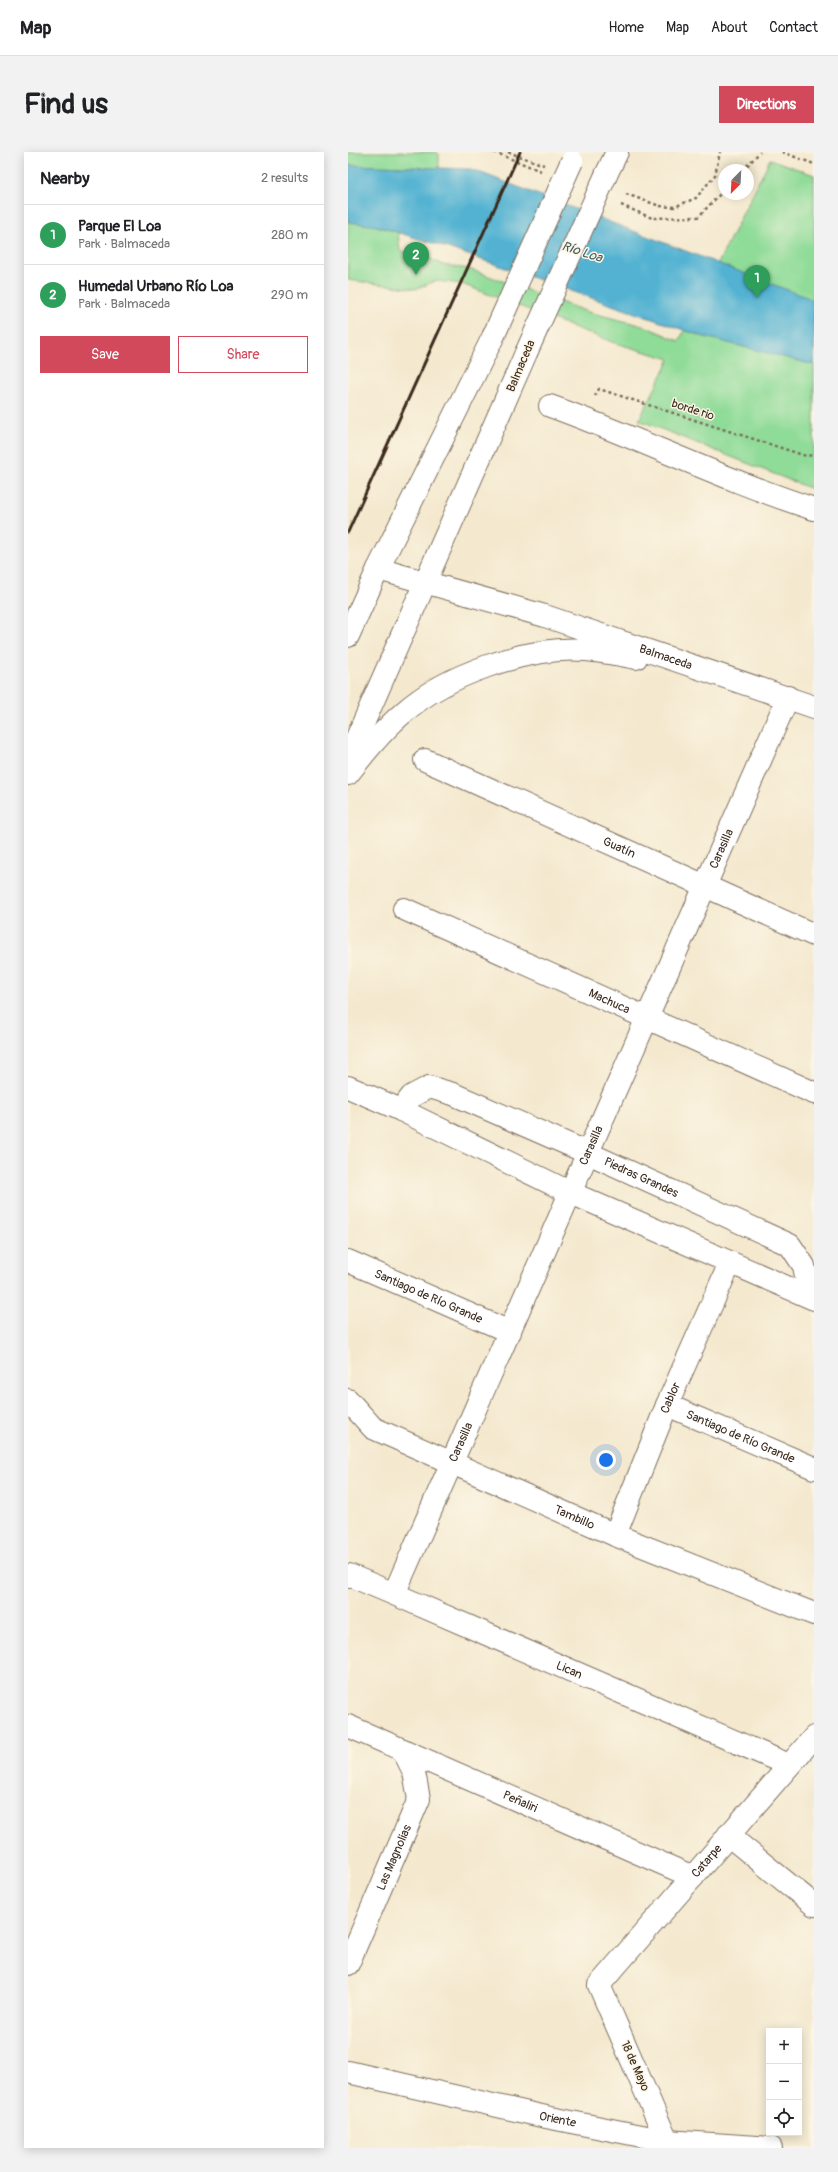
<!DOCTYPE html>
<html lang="en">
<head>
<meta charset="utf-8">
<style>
	body { margin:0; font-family:Pangolin,sans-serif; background:#f2f2f2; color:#202124 }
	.controls { position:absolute; right:12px; bottom:12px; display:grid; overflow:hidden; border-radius:0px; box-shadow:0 2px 10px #0003 }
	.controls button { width:36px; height:36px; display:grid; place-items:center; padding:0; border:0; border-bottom:1px solid #e0e0e0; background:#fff; color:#202124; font:20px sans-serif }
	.compass { position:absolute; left:370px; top:12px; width:36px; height:36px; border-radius:50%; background:#fff; box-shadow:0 2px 10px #0003; rotate:204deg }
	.you { position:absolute; left:258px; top:1308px; width:14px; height:14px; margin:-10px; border:3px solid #fff; border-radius:50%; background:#1a73e8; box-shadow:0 0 0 6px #1a73e833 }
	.badge { display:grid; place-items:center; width:26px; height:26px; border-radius:50%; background:#d1495b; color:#fff; font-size:13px; font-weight:700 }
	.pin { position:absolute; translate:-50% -33px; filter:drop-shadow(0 1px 2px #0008) }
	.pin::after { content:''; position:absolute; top:21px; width:14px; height:12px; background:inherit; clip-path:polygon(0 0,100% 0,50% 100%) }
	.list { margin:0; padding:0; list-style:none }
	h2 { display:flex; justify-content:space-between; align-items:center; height:52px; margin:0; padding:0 16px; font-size:17px }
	h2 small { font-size:13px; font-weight:400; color:#757577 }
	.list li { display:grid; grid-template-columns:26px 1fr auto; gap:12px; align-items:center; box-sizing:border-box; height:60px; padding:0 16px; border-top:1px solid #e0e0e0 }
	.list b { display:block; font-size:15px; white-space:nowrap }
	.list p { margin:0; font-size:13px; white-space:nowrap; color:#757577 }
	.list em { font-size:13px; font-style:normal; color:#757577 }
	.actions { display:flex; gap:8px; padding:12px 16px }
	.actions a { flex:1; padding:9px 0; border:1px solid #d1495b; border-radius:0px; text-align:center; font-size:14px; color:#d1495b }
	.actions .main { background:#d1495b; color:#fff }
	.icon { flex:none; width:22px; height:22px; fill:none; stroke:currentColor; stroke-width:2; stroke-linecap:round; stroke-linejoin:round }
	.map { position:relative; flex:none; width:466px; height:1996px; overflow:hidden; border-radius:0px }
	header { display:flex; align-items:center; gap:24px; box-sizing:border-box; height:56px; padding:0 20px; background:#fff; border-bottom:1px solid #e0e0e0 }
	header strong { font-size:19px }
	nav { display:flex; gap:22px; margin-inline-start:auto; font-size:14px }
	.intro { display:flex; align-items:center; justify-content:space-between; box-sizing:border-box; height:96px; padding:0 24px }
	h1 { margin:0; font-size:28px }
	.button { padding:10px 18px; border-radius:0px; background:#d1495b; color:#fff; font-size:14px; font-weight:700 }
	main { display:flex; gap:24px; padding:0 24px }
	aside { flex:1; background:#fff; border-radius:0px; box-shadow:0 2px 10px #0003 }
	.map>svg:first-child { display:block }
	.green { fill:#8fdb98; stroke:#65825b }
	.water { fill:#53b2d2; stroke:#476e78 }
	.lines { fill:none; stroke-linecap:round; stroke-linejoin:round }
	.minor-casing { stroke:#7c6d5c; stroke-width:24 }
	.major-casing { stroke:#7c6d5c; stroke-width:24 }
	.path { stroke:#7c6d5c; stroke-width:2.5; stroke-dasharray:3 3; stroke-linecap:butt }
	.minor { stroke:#fff; stroke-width:22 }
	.major { stroke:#fff; stroke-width:22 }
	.rail { stroke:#3b2a1e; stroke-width:3 }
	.major-bridge-casing { stroke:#7c6d5c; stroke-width:24; stroke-linecap:butt }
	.major-bridge { stroke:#fff; stroke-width:22 }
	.labels { text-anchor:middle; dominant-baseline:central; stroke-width:3; stroke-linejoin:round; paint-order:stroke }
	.street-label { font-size:12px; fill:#3b2a1e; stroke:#fcf5e5 }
	.water-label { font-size:13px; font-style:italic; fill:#435a5d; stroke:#fcf5e5 }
</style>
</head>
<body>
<header>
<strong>Map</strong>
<nav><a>Home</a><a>Map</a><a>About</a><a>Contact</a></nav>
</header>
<div class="intro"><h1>Find us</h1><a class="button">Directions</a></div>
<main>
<aside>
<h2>Nearby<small>2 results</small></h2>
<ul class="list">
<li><span class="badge" style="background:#2e9e5b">1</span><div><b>Parque El Loa</b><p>Park · Balmaceda</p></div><em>280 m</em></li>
<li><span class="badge" style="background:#2e9e5b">2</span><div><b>Humedal Urbano Río Loa</b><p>Park · Balmaceda</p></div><em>290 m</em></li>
</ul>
<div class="actions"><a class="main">Save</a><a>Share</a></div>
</aside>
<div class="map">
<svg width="466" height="1996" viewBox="0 0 466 1996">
	<rect width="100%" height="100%" fill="#fcf5e5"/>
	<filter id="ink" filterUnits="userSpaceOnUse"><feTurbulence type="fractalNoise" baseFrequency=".025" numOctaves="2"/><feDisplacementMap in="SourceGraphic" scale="8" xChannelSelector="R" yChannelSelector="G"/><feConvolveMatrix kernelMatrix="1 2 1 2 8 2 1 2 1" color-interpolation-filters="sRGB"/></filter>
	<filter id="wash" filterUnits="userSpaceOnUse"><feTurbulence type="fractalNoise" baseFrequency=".012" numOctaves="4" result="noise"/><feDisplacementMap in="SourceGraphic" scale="16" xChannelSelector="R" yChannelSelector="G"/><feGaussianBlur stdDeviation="0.9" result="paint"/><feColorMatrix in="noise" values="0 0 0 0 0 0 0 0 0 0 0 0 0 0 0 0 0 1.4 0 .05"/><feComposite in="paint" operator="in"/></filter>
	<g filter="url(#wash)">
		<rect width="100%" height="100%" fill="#f4e9cf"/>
		<path class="green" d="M0,0H87L91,2V20L50,80L52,99L76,104L95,113L121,117L240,160L296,174L331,189L422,7L466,23V338L291,268L322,207L264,190L114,132L88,129L68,137L0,128Z"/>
		<path class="water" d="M0,13L123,17L466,148V213L353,184L97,95L29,74L0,70Z"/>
	</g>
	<g filter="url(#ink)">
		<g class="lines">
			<defs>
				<g id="minor">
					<path d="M202,254C291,286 376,328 466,357"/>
					<path id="s1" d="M77,608L466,783"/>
					<path id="s2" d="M56,757L466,941"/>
					<path d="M0,935L53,958L223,1041L466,1147"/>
					<path id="s3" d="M53,958L64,944L81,935L105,942L240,1001L442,1093L456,1114L462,1145"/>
					<path id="s4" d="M0,1109L162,1180"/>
					<path id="s5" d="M0,1248L25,1276L267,1383L466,1462"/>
					<path id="s6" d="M319,1253L466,1316"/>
					<path id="s7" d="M267,1383L319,1253L382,1111"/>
					<path id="s8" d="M0,1425L1,1423L46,1442L441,1613"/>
					<path id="s9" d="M46,1442L440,545"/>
					<path id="s10" d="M0,1574L345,1725"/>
					<path d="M380,1683L466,1753"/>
					<path id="s11" d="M0,1812L71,1647L66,1620L55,1598"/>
					<path id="s12" d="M0,1920L198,1965L319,1989L423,1996"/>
					<path id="s13" d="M322,1996L251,1833L466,1585"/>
				</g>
				<g id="major">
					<path d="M258,23L269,0"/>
					<path id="s14" d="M30,417L197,464L466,555"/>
					<path d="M0,484L30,417L145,185"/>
					<path d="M0,606L178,201"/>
					<path d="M0,622C17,600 34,579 55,561C97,523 180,494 237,498C254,499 272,503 288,506"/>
				</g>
			</defs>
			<use href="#minor" class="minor-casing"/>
			<use href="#major" class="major-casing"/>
			<g class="path">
				<path d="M146,0L193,19"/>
				<path d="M160,0L196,13"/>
				<path d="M434,0L466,12"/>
				<path d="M395,18L412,0"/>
				<path d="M278,42L312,54L326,55L348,46L367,23L372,0"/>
				<path d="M273,53L304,66L350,65L376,38"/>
				<path d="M247,244L251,237L458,304L466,303"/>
			</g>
			<use href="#minor" class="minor"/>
			<use href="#major" class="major"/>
			<path class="rail" d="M0,380L172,0"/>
			<defs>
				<g id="major-bridge">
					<path d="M145,185L224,9"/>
					<path d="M178,201L258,23"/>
				</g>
			</defs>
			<use href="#major-bridge" class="major-bridge-casing"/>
			<use href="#major-bridge" class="major-bridge"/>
		</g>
	</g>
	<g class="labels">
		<g class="street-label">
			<text transform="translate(173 214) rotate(-67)">Balmaceda</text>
			<text transform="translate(345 258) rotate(18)">borde rio</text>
			<text stroke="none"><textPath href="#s14" startOffset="301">Balmaceda</textPath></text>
			<text stroke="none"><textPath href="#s1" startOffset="213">Guatín</textPath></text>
			<text stroke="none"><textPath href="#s9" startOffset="814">Carasilla</textPath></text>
			<text stroke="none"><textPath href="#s2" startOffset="225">Machuca</textPath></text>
			<text stroke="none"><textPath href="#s9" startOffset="490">Carasilla</textPath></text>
			<text stroke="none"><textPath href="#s3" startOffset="268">Piedras Grandes</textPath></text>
			<text stroke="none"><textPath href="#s4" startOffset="88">Santiago de Río Grande</textPath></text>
			<text stroke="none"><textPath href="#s7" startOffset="148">Cablor</textPath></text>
			<text stroke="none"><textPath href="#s6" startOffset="80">Santiago de Río Grande</textPath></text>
			<text stroke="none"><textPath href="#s9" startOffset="166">Carasilla</textPath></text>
			<text stroke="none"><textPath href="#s5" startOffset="258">Tambillo</textPath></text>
			<text stroke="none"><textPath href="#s8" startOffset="242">Lican</textPath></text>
			<text stroke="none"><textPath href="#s10" startOffset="188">Peñaliri</textPath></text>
			<text stroke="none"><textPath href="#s11" startOffset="116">Las Magnolias</textPath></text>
			<text stroke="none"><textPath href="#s13" startOffset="342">Catarpe</textPath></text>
			<text transform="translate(287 1914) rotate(66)">18 de Mayo</text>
			<text stroke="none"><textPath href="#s12" startOffset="215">Oriente</textPath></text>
		</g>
		<g class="water-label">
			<text transform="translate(234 100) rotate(18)">Río Loa</text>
		</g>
	</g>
</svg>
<div class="controls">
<button>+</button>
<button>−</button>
<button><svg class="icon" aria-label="locate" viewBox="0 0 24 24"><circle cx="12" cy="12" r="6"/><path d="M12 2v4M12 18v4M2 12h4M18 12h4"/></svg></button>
</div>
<svg class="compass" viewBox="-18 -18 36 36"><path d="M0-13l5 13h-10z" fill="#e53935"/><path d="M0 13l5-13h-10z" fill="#757577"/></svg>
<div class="you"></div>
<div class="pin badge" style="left:409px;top:146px;background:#2e9e5b">1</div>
<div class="pin badge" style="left:68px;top:123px;background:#2e9e5b">2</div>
</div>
</main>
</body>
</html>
